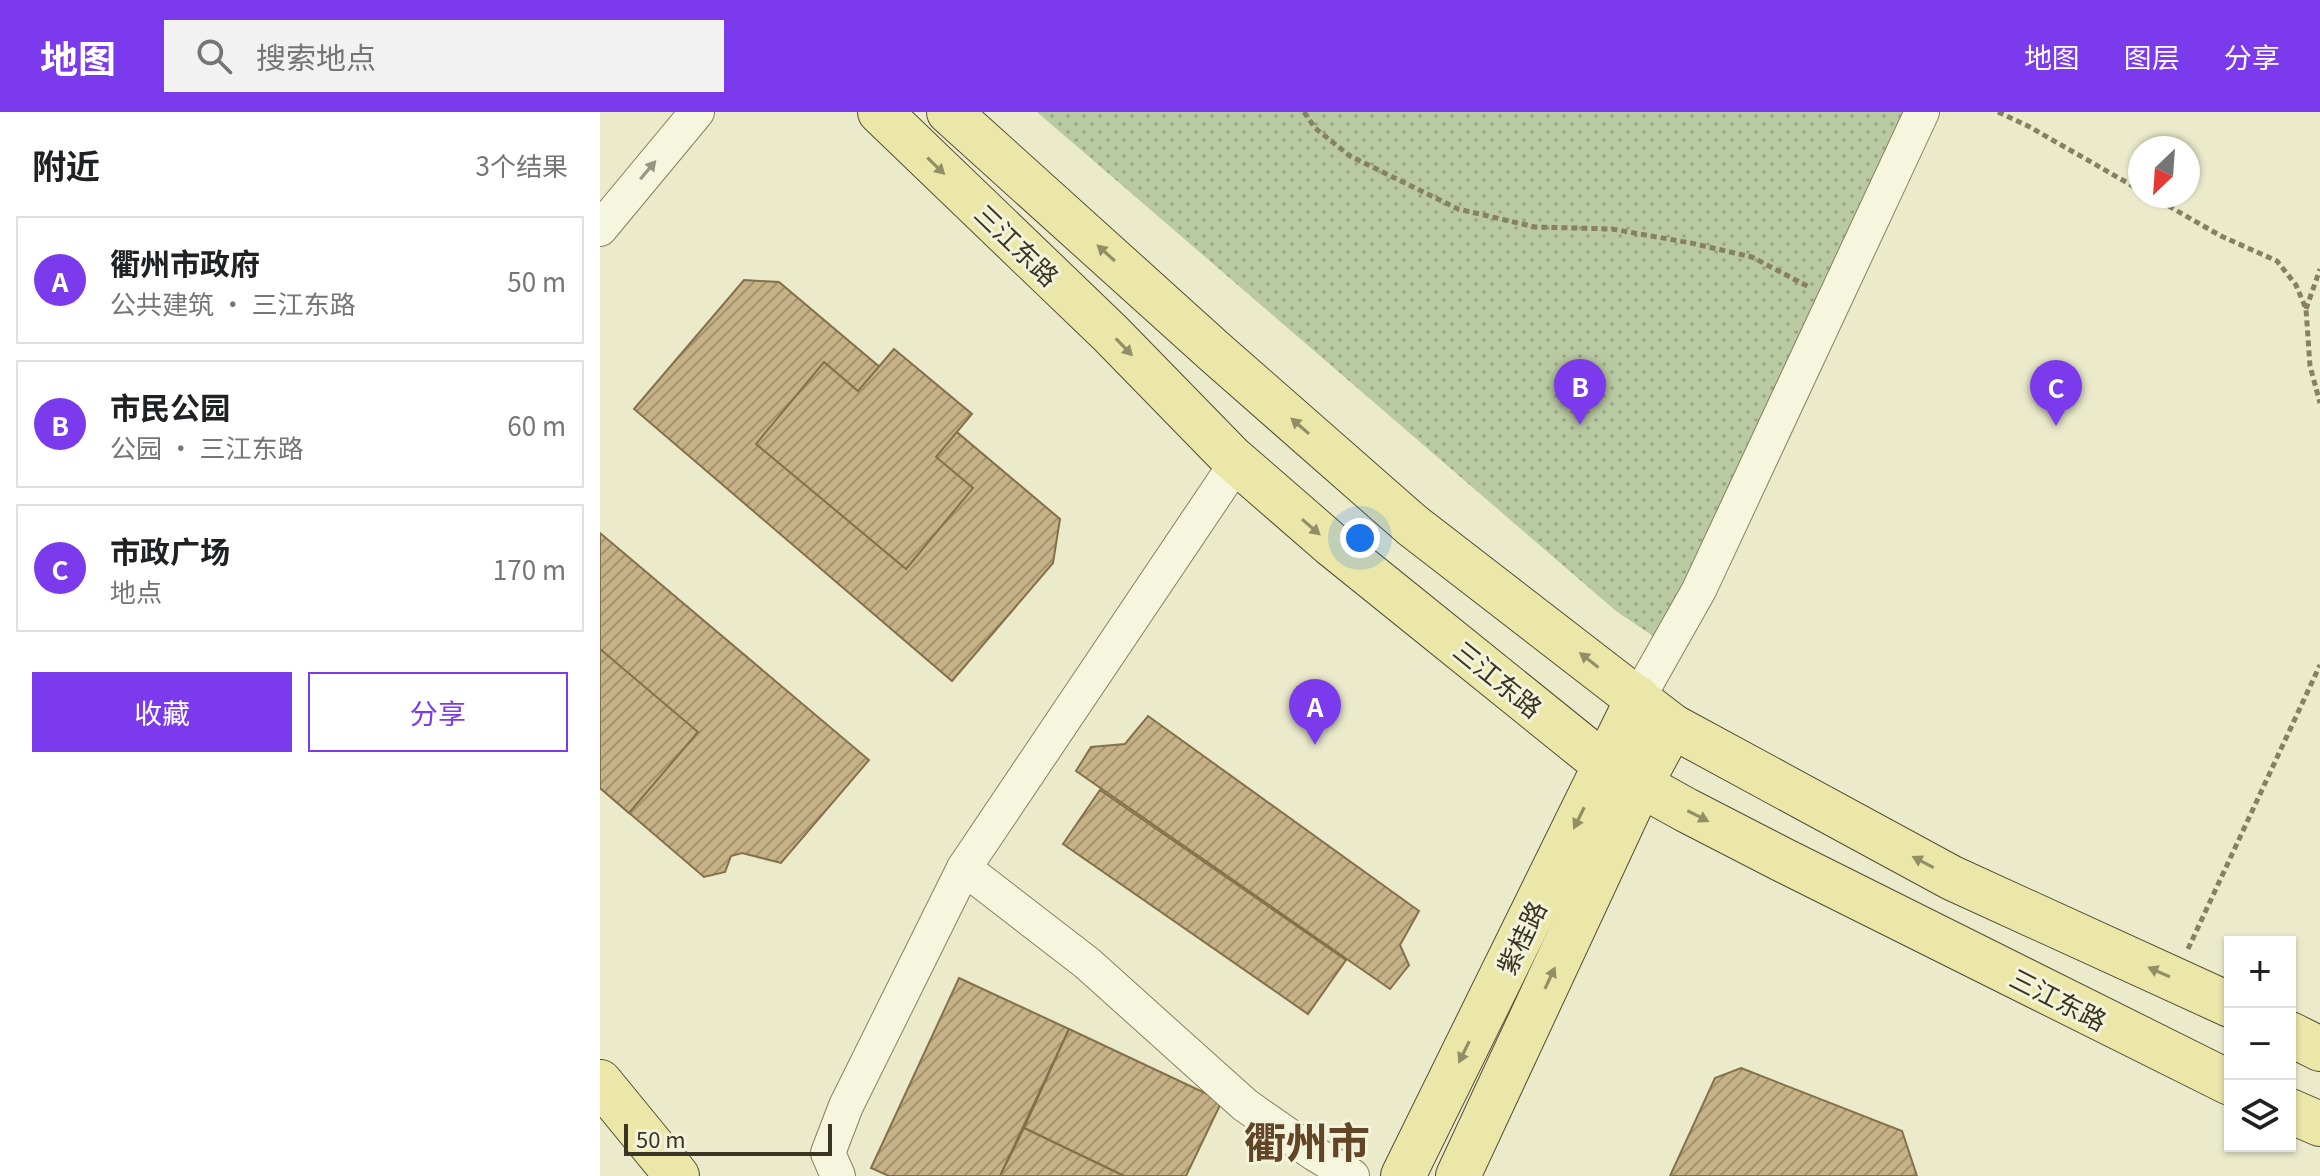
<!DOCTYPE html>
<html lang="zh">
<head>
<meta charset="utf-8">
<style>
	body { margin:0; font-family:Georgia,"Noto Sans SC",serif; background:#f2f2f2; color:#202124 }
	.controls { position:absolute; right:24px; bottom:24px; display:grid; overflow:hidden; border-radius:0px; box-shadow:0 2px 6px #0004 }
	.controls button { width:72px; height:72px; display:grid; place-items:center; padding:0; border:0; border-bottom:2px solid #e0e0e0; background:#fff; color:#202124; font:40px sans-serif }
	.compass { position:absolute; left:1528px; top:24px; width:72px; height:72px; border-radius:50%; background:#fff; box-shadow:0 2px 6px #0004; rotate:205deg }
	.scale { position:absolute; left:24px; bottom:20px; width:208px; box-sizing:border-box; padding-left:8px; border:4px solid #393423; border-top:0; font-size:22px; line-height:28px; white-space:nowrap; color:#393423; -webkit-text-stroke:6px #f3f3db; paint-order:stroke }
	.you { position:absolute; left:760px; top:426px; width:28px; height:28px; margin:-20px; border:6px solid #fff; border-radius:50%; background:#1a73e8; box-shadow:0 0 0 12px #1a73e833 }
	.badge { display:grid; place-items:center; width:52px; height:52px; border-radius:50%; background:#7c3aed; color:#fff; font-size:26px; font-weight:700 }
	.pin { position:absolute; translate:-50% -66px; filter:drop-shadow(0 2px 4px #0008) }
	.pin::after { content:''; position:absolute; top:42px; width:28px; height:24px; background:inherit; clip-path:polygon(0 0,100% 0,50% 100%) }
	.list { margin:0; padding:0; list-style:none }
	h2 { display:flex; justify-content:space-between; align-items:center; height:104px; margin:0; padding:0 32px; font-size:34px }
	h2 small { font-size:26px; font-weight:400; color:#757577 }
	.list li { display:grid; grid-template-columns:52px 1fr auto; gap:24px; align-items:center; box-sizing:border-box; height:128px; margin:0 16px 16px; padding:0 16px; border:2px solid #e0e0e0; border-radius:0px }
	.list b { display:block; font-size:30px; white-space:nowrap }
	.list p { margin:0; font-size:26px; white-space:nowrap; color:#757577 }
	.list em { font-size:26px; font-style:normal; color:#757577 }
	.actions { display:flex; gap:16px; padding:24px 32px }
	.actions a { flex:1; padding:18px 0; border:2px solid #7c3aed; border-radius:0px; text-align:center; font-size:28px; color:#7c3aed }
	.actions .main { background:#7c3aed; color:#fff }
	.icon { flex:none; width:44px; height:44px; fill:none; stroke:currentColor; stroke-width:2; stroke-linecap:round; stroke-linejoin:round }
	.map { position:relative; flex:none; width:1720px; height:1064px; overflow:hidden }
	header { display:flex; align-items:center; gap:48px; box-sizing:border-box; height:112px; padding:0 40px; background:#7c3aed; color:#fff }
	header strong { font-size:38px }
	nav { display:flex; gap:44px; margin-inline-start:auto; font-size:28px }
	.search { width:560px; height:72px; background:#f2f2f2; display:flex; align-items:center; gap:20px; box-sizing:border-box; padding:0 28px; border-radius:0px; color:#757577; font-size:30px }
	main { display:flex }
	aside { flex:1; background:#fff }
	.map>svg:first-child { display:block }
	.park { fill:url(#park-dots) }
	.building { fill:url(#building-hatch); stroke:#847149; stroke-width:2 }
	.lines { fill:none; stroke-linecap:round; stroke-linejoin:round }
	.minor-casing { stroke:#878061; stroke-width:36 }
	.major-casing { stroke:#564d35; stroke-width:46 }
	.path { stroke:#878061; stroke-width:5; stroke-dasharray:6 4; stroke-linecap:butt }
	.minor { stroke:#f6f6df; stroke-width:34 }
	.major { stroke:#eae7a9; stroke-width:44 }
	.oneway { fill:#928e66 }
	.oneway2 { fill:#989581 }
	.labels { text-anchor:middle; dominant-baseline:central; stroke-width:6; stroke-linejoin:round; paint-order:stroke }
	.street-label { font-size:26px; fill:#393423; stroke:#f3f3db }
	.town-label { font-size:42px; font-weight:bold; fill:#624427; stroke:#f3f3db }
</style>
</head>
<body>
<header>
<strong>地图</strong>
<div class="search"><svg class="icon" aria-label="search" viewBox="0 0 24 24"><circle cx="10" cy="10" r="6"/><path d="M15 15l6 6"/></svg>搜索地点</div>
<nav><a>地图</a><a>图层</a><a>分享</a></nav>
</header>
<main>
<aside>
<h2>附近<small>3个结果</small></h2>
<ul class="list">
<li><span class="badge">A</span><div><b>衢州市政府</b><p>公共建筑 · 三江东路</p></div><em>50 m</em></li>
<li><span class="badge">B</span><div><b>市民公园</b><p>公园 · 三江东路</p></div><em>60 m</em></li>
<li><span class="badge">C</span><div><b>市政广场</b><p>地点</p></div><em>170 m</em></li>
</ul>
<div class="actions"><a class="main">收藏</a><a>分享</a></div>
</aside>
<div class="map">
<svg width="1720" height="1064" viewBox="0 0 1720 1064">
	<defs>
		<pattern id="park-dots" width="8" height="8" patternUnits="userSpaceOnUse" patternTransform="scale(2)"><rect width="8" height="8" fill="#b9c9a1"/><path d="M2 2h.1M6 6h.1" fill="none" stroke="#97a483" stroke-width="1.8" stroke-linecap="round"/></pattern>
		<pattern id="building-hatch" width="6" height="6" patternUnits="userSpaceOnUse" patternTransform="scale(2)"><rect width="6" height="6" fill="#c6b286"/><path d="M-1 1l2-2M0 6l6-6M5 7l2-2" fill="none" stroke="#a2926d"/></pattern>
	</defs>
	<rect width="100%" height="100%" fill="#ebebcc"/>
	<path class="park" d="M437,0H1312L1056,526L1016,499Z"/>
	<g class="building">
		<path d="M144,168L179,170L460,407L453,451L352,569L34,297Z"/>
		<path d="M294,237L372,302L336,345L373,376L306,457L156,332L224,250L258,279Z"/>
		<path d="M0,421L269,648L181,751L142,741L131,744L125,760L104,765L0,676Z"/>
		<path d="M0,537L98,620L29,701L0,676Z"/>
		<path d="M548,604L819,799L800,833L809,853L790,877L476,659L491,635L525,632Z"/>
		<path d="M500,678L746,848L708,902L463,732Z"/>
		<path d="M359,866L469,917L400,1064H289L271,1056Z"/>
		<path d="M469,917L622,989L586,1064H524L424,1016Z"/>
		<path d="M1141,956L1302,1019L1317,1064H1070L1115,966Z"/>
		<path d="M424,1016L524,1064H400Z"/>
	</g>
	<g class="lines">
		<defs>
			<g id="minor">
				<path d="M0,117L97,0"/>
				<path d="M1038,586L1099,478L1322,0"/>
				<path d="M364,756L487,851L645,993L715,1042L752,1064"/>
				<path d="M238,1064L228,1041L246,994L364,756L637,350"/>
			</g>
			<g id="major">
				<path d="M280,0L511,222L631,345L731,432L1005,653L1086,698L1183,748L1630,971"/>
				<path d="M349,0L615,240L812,413L1072,614L1352,766L1630,893"/>
				<path d="M1690,922L1720,937"/>
				<path d="M0,970L77,1064"/>
				<path d="M1690,999L1720,1012"/>
				<path d="M803,1064L1038,586"/>
				<path d="M858,1064L1040,673L1072,614"/>
			</g>
		</defs>
		<use href="#minor" class="minor-casing"/>
		<use href="#major" class="major-casing"/>
		<g class="path">
			<path d="M704,0L715,16L750,44L858,97L935,115L1012,117L1091,131L1152,145L1209,175"/>
			<path d="M1398,0L1428,14L1540,78"/>
			<path d="M1551,84L1621,124L1677,149L1696,173L1706,197L1710,254L1720,291"/>
			<path d="M1706,197L1720,157"/>
			<path d="M1588,837L1720,553"/>
		</g>
		<use href="#minor" class="minor"/>
		<use href="#major" class="major"/>
	</g>
	<defs><path id="oneway-solid" d="M-6-.8H1V-3.2L6.5 0L1 3.2V.8H-6Z" transform="scale(2)"/></defs>
	<g class="oneway">
		<use href="#oneway-solid" transform="translate(336 54) rotate(44)"/>
		<use href="#oneway-solid" transform="translate(506 141) rotate(-138)"/>
		<use href="#oneway-solid" transform="translate(524 235) rotate(46)"/>
		<use href="#oneway-solid" transform="translate(700 314) rotate(-139)"/>
		<use href="#oneway-solid" transform="translate(711 415) rotate(41)"/>
		<use href="#oneway-solid" transform="translate(989 548) rotate(-142)"/>
		<use href="#oneway-solid" transform="translate(1098 704) rotate(27)"/>
		<use href="#oneway-solid" transform="translate(979 706) rotate(116)"/>
		<use href="#oneway-solid" transform="translate(1323 750) rotate(-152)"/>
		<use href="#oneway-solid" transform="translate(1559 860) rotate(-156)"/>
		<use href="#oneway-solid" transform="translate(950 866) rotate(-65)"/>
		<use href="#oneway-solid" transform="translate(864 940) rotate(116)"/>
	</g>
	<use class="oneway2" href="#oneway-solid" transform="translate(48 58) rotate(-50)"/>
	<g class="labels">
		<g class="street-label">
			<text transform="translate(418 132) rotate(44)">三江东路</text>
			<text transform="translate(899 566) rotate(39)">三江东路</text>
			<text transform="translate(920 825) rotate(-64)">紫桂路</text>
			<text transform="translate(1459 886) rotate(27)">三江东路</text>
		</g>
		<g class="town-label">
			<text x="707" y="1027">衢州市</text>
		</g>
	</g>
</svg>
<div class="controls">
<button>+</button>
<button>−</button>
<button><svg class="icon" aria-label="layers" viewBox="0 0 24 24"><path d="M12 4l9 5-9 5-9-5zM3 14l9 5 9-5"/></svg></button>
</div>
<svg class="compass" viewBox="-18 -18 36 36"><path d="M0-13l5 13h-10z" fill="#e53935"/><path d="M0 13l5-13h-10z" fill="#757577"/></svg>
<div class="scale">50 m</div>
<div class="you"></div>
<div class="pin badge" style="left:715px;top:633px">A</div>
<div class="pin badge" style="left:980px;top:313px">B</div>
<div class="pin badge" style="left:1456px;top:314px">C</div>
</div>
</main>
</body>
</html>
